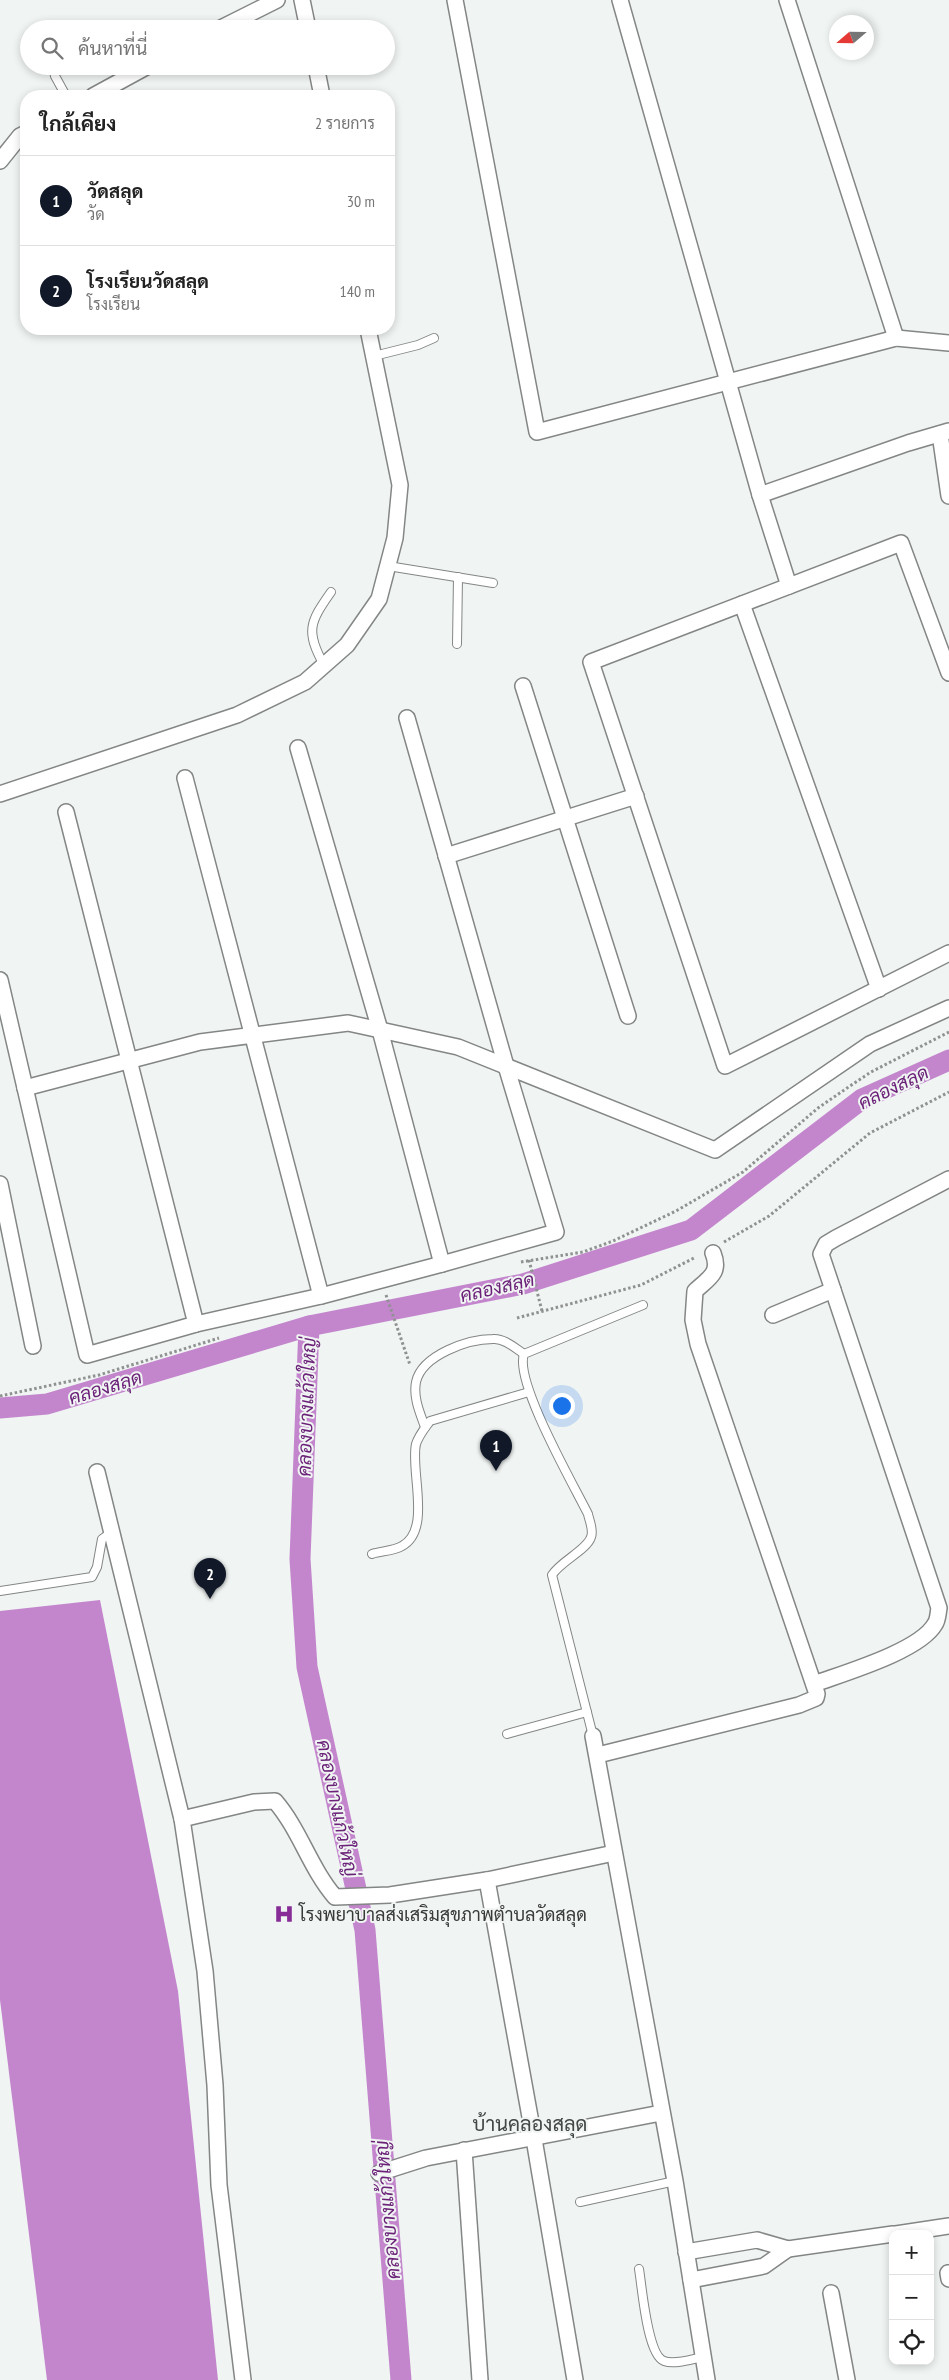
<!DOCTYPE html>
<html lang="th">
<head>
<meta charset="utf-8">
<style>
	body { margin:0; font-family:"PT Sans Narrow",Sarabun,sans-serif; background:#f2f2f2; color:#222 }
	.controls { position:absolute; right:15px; bottom:15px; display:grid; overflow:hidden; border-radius:10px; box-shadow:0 2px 8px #0003 }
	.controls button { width:45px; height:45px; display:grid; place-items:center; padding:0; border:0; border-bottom:1px solid #e0e0e0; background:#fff; color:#222; font:25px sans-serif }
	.compass { position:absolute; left:829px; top:15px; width:45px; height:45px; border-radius:50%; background:#fff; box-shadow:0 2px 8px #0003; rotate:250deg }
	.you { position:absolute; left:561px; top:1405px; width:18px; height:18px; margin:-12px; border:4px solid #fff; border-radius:50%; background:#1a73e8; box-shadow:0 0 0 8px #1a73e833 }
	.badge { display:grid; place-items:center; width:32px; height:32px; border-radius:50%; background:#111827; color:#fff; font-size:16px; font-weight:700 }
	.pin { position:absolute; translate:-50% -41px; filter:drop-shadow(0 1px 2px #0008) }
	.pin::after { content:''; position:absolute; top:26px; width:18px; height:15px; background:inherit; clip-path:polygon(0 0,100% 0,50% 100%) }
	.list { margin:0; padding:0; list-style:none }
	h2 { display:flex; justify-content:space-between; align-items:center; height:65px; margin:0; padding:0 20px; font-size:21px }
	h2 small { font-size:16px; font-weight:400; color:#767676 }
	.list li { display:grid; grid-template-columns:32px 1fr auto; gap:15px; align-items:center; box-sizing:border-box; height:90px; padding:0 20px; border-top:1px solid #e0e0e0 }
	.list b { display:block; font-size:19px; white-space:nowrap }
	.list p { margin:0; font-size:16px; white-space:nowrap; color:#767676 }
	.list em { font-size:16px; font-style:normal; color:#767676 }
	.icon { flex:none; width:28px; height:28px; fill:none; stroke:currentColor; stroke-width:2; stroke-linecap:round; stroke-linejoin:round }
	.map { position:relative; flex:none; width:949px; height:2380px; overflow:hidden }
	.search { position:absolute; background:#fff; box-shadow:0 2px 8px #0003; left:20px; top:20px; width:375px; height:55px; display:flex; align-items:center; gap:12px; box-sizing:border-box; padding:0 18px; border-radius:28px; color:#767676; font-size:19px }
	.panel { position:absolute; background:#fff; box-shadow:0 2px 8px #0003; left:20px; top:90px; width:375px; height:245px; border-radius:20px }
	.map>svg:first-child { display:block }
	.water { fill:#c386cd }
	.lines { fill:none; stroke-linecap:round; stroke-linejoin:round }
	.canal { stroke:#c386cd; stroke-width:21 }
	.lane-casing { stroke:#838685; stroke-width:10 }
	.street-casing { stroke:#838685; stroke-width:18 }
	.path { stroke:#909292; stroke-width:3; stroke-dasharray:2.5 2.5; stroke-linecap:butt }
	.lane { stroke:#fff; stroke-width:8 }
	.street { stroke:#fff; stroke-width:15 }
	.labels { text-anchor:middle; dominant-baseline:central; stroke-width:4; stroke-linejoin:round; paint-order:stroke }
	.poi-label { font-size:18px; fill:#383939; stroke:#f0f4f3; text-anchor:start }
	.water-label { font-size:19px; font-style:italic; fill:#6b2278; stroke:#f0f4f3 }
	.quarter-label { font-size:20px; fill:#434745; stroke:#f0f4f3 }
</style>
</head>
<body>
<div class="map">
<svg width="949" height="2380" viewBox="0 0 949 2380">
	<rect width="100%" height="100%" fill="#f0f4f3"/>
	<path class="water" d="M100,1600L178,1991L218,2380H47L0,2000V1611Z"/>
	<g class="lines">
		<g class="canal">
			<path d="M309,1326L300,1559L307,1667L365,1930L401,2380"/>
			<path d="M0,1408L47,1404L309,1326L523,1284L691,1230L862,1099L949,1060"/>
		</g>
		<defs>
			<g id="lane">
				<path d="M53,66L55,76L66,96"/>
				<path d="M374,356L418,345L434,338"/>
				<path d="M388,566L493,583"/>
				<path d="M457,644L458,577"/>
				<path d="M324,665C305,631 310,622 331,592"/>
				<path d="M425,1427C420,1413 413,1398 416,1382C422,1355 468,1339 493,1339C504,1338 515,1348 524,1354"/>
				<path d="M372,1554C381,1551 394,1551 402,1546C432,1530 410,1471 416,1444C419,1435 425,1428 430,1421L529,1392"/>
				<path d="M0,1591L92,1577L97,1567L102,1539L112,1532"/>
				<path d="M507,1734L587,1712"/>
				<path d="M593,1736L552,1575C561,1561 587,1550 591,1537C594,1530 589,1520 588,1514C573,1484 514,1381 524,1354L643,1305"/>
				<path d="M580,2202L675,2181"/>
				<path d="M639,2269C642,2286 647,2355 664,2361C675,2365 692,2359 703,2357"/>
			</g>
			<g id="street">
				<path d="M302,0L308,29"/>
				<path d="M455,0L537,432L896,338L949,343"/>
				<path d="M620,0L760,495L789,586"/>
				<path d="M787,0L896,338"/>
				<path d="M219,29L277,0"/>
				<path d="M316,66L322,96"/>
				<path d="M93,96L148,66"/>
				<path d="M0,161L20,136L26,133"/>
				<path d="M940,434L949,496"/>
				<path d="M760,495L908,443L949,431"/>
				<path d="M742,604L879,989"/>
				<path d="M949,673L901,543L591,662L725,1066L949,953"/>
				<path d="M523,686L628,1016"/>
				<path d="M298,748L380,1030L442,1264"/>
				<path d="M185,778L321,1296"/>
				<path d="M0,794L237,715L305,682L347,645L379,599L395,538L400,485L368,329"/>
				<path d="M66,812L196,1324"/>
				<path d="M446,856L636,796"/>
				<path d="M0,980L87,1355L196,1324L321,1296L442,1264L556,1232L506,1066L407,718"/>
				<path d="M25,1088L200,1042L348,1023L458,1047L715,1150L870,1044L949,1008"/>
				<path d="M0,1184L33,1346"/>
				<path d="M773,1315L833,1290"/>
				<path d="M97,1472L182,1819L205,1971L215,2085L219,2185L243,2380"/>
				<path d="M814,1684C844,1673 920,1651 935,1624C938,1620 938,1613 939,1608L821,1254L826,1244L836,1238L949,1179"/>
				<path d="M593,1736L675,2181L707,2380"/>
				<path d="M598,1755L799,1705L816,1698L817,1694L698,1344L693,1320L695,1291C709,1278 721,1273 713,1253"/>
				<path d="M182,1819L254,1802L275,1801C300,1830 310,1868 335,1897L390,1895L487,1880L614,1853"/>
				<path d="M487,1880L534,2139L575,2380"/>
				<path d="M464,2150L480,2380"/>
				<path d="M379,2173L426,2158L661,2113"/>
				<path d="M896,2234L949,2226"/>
				<path d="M788,2249L893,2234"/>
				<path d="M686,2252L757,2240L788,2249L764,2266L691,2280"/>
				<path d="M948,2273L949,2279"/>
				<path d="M831,2293L847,2380"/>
			</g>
		</defs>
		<use href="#lane" class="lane-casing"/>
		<use href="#street" class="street-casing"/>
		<g class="path">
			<path d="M724,1242L769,1216L870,1133L949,1092"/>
			<path d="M529,1260L542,1311"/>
			<path d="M521,1262L583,1252L613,1241L676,1211L743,1172L818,1108L850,1086L871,1072L949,1032"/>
			<path d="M386,1295L410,1365"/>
			<path d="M517,1318L641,1285L696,1257"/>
			<path d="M0,1396L99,1375L219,1338"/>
		</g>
		<use href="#lane" class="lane"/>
		<use href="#street" class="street"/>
	</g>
	<defs>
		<symbol id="hospital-bare" viewBox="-9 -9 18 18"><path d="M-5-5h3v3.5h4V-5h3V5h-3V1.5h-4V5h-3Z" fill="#872b96" stroke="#f0f4f3" stroke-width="2.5" paint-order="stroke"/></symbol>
	</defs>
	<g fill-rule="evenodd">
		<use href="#hospital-bare" x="270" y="1900" width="28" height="28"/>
	</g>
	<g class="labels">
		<g class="poi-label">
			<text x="299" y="1914">โรงพยาบาลส่งเสริมสุขภาพตำบลวัดสลุด</text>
		</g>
		<g class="water-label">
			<text transform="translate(893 1087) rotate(-26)">คลองสลุด</text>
			<text transform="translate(497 1287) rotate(-13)">คลองสลุด</text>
			<text transform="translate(105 1387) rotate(-17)">คลองสลุด</text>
			<text transform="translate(306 1407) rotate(-88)">คลองบางแก้วใหญ่</text>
			<text transform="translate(338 1808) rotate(78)">คลองบางแก้วใหญ่</text>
			<text transform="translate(387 2210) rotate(-95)">คลองบางแก้วใหญ่</text>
		</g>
		<g class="quarter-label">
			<text x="530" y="2124">บ้านคลองสลุด</text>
		</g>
	</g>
</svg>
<div class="controls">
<button>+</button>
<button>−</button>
<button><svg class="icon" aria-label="locate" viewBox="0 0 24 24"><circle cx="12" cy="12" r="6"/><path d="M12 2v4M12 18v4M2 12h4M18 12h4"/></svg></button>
</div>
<svg class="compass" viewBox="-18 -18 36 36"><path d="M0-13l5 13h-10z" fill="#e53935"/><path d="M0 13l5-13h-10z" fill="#767676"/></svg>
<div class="you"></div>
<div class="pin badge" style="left:496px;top:1471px">1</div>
<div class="pin badge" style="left:210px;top:1599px">2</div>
<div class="search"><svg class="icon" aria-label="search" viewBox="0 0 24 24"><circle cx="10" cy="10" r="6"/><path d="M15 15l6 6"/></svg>ค้นหาที่นี่</div>
<section class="panel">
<h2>ใกล้เคียง<small>2 รายการ</small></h2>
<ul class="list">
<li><span class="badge">1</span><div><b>วัดสลุด</b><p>วัด</p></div><em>30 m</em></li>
<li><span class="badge">2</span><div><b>โรงเรียนวัดสลุด</b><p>โรงเรียน</p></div><em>140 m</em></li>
</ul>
</section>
</div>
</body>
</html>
